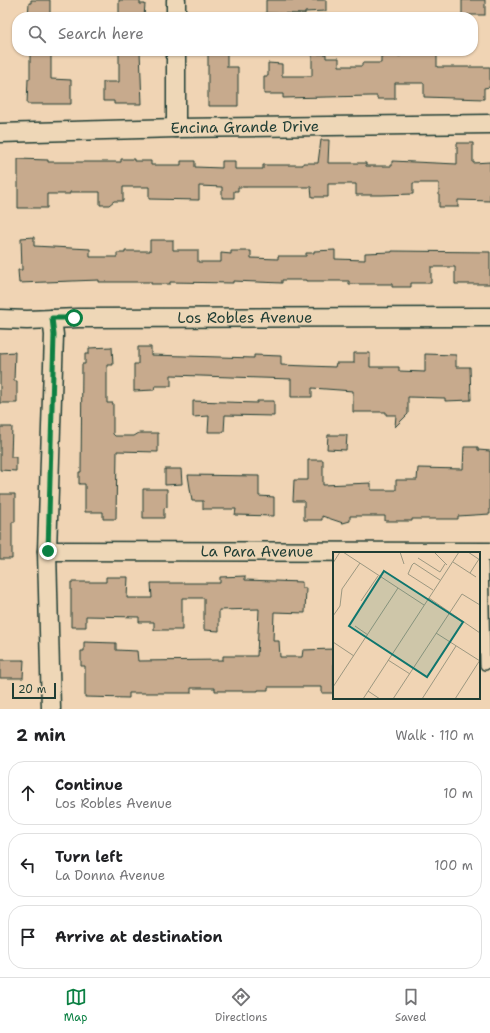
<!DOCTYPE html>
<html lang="en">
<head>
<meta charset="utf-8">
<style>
	body { margin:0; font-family:"Shantell Sans",sans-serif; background:#f6f6f6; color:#202124 }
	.scale { position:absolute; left:12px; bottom:10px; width:44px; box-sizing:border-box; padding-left:4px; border:2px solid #1f3d34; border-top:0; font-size:11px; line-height:14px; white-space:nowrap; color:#1f3d34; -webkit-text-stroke:3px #eed7b7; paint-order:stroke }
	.stop { position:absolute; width:12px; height:12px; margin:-9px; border:3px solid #0b8043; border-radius:50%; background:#fff }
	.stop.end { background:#0b8043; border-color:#fff; box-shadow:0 1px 4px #0008 }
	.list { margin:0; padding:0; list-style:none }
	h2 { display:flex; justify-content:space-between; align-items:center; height:52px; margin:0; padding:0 16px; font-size:17px }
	h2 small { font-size:13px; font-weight:400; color:#757577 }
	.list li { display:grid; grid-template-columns:26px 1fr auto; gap:12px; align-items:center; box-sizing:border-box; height:64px; margin:0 8px 8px; padding:0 8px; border:1px solid #e0e0e0; border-radius:16px }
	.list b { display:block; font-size:15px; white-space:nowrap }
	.list p { margin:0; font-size:13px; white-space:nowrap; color:#757577 }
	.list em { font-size:13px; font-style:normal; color:#757577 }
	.icon { flex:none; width:22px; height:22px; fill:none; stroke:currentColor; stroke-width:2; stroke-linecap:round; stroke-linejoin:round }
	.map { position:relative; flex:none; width:490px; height:709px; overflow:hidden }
	.search { position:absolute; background:#fff; box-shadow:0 1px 3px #0004; left:12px; right:12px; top:12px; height:44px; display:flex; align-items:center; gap:10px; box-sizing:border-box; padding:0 14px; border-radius:16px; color:#757577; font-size:15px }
	.sheet { height:268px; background:#fff }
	nav { display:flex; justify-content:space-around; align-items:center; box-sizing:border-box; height:56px; border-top:1px solid #e0e0e0; background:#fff; font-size:11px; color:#757577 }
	nav a { display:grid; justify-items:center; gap:2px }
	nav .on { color:#0b8043 }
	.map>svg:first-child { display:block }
	.building { fill:#c7aa8d; stroke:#1f3d34 }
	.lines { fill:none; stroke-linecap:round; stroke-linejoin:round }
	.lane-casing { stroke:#1f3d34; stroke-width:12 }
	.street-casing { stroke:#1f3d34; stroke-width:21 }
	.lane { stroke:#eed7b7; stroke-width:9 }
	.street { stroke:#eed7b7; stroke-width:18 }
	.route { stroke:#0b8043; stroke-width:5 }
	.labels { text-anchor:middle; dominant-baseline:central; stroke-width:4; stroke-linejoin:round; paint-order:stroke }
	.street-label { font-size:15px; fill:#1f3d34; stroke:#eed7b7 }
	.inset-road { fill:none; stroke:#9c9881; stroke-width:1 }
	.view { fill:#0f766e; fill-opacity:0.15; stroke:#0f766e; stroke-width:2 }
	.inset-edge { fill:none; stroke:#1f3d34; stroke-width:2 }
</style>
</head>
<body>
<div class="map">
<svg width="490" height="709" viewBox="0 0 490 709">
	<rect width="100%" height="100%" fill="#f0d4b4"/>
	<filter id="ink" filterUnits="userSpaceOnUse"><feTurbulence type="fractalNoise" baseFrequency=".025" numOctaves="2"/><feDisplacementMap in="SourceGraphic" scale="8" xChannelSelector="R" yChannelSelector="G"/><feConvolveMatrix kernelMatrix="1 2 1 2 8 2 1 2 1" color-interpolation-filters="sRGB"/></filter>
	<g filter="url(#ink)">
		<g class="building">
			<path d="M31,0H50V17H28L29,3H31Z"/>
			<path d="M119,0H140V4H145L144,17H119Z"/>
			<path d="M266,0H326V11L305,12V14L266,13Z"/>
			<rect x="462" y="0" width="23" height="15"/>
			<path d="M30,51H51V79L71,80V104H27L28,79H30Z"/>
			<path d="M119,51H140L142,104H114V101H103V82H119Z"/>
			<path d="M208,51H227V67H238V106H208Z"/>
			<path d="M401,51H437V67H490V87L484,88V99L424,97V83H395V99H377V96H370L283,98V94H264V76H268V63L282,64V76H312V54H326V58H339V66H362V63H381V56H401Z"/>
			<path d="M321,140H329L328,163H366V166H392V161L457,164V143H473V163L490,162V201L458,200V207H439V183H413V194L382,195H356V184H328V197H312L311,187H238V191H234V198H222V187L199,186V200L149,199V187H123V201H114L109,205H100V192H70V194H47V208H18V159L48,160V162H121V159H134V161H151V165H181V161H195V167L222,168V161H235V169H263V165H303V163H318Z"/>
			<path d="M34,237V246L90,249V257H117V253H125V251H150V240H173V250H198V262H221V253L231,254V251H251V258L278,259V256H306V253H314V251L335,250V259L365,260V253L392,252V251L490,252V284H455V267H431V283H411V287H392V284H349V281H306V280H282V283L233,281V283L170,282V284H151V282H99V280L19,283L18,270H22L21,238Z"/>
			<path d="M112,347L113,365H107V403H113V434L115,436H134L139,433H158V452L117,451L116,519H103V512H85V484H79V472H81L82,364H85V354H89V348Z"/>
			<path d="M138,347H151V355L254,358V355L281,356V365L335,367L336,363H354V353H370V367H399V371L425,372V354L456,355V367H470L471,400L445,401V398L408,397V414L395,427L396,415H386V412H353V391L312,388V397H291V379L171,375V386H155L154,390L134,391V364H138Z"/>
			<path d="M15,352L14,381H17V403H0V353Z"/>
			<path d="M193,401L257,403V401H274V416L225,415L224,432H208L209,416L193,417Z"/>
			<path d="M0,427H12L11,457H16V471L0,470Z"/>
			<path d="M328,435H347L346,450L327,449Z"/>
			<path d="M464,447H478V450L490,451V514L458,516V519H412V521H385V516H350V521L343,523L322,516V520H304V501H293L294,480H308V460H323V485L371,483V490H396V480H417L418,468L463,469Z"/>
			<path d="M165,469H181L182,484L165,485Z"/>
			<path d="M188,475L259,476V496L274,497V516L235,515L236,509H203V501H192Z"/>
			<path d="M143,489H167V507L164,508V518H143Z"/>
			<path d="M0,494H15V522H12V559H0Z"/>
			<path d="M245,576V580L302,582V588H306L305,613L274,612L273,641H279L280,657H302L303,650L334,649V693H322V687H268V690H258V691H215V688H191V693H129V698L85,697V666H81V651H84V642L116,643V650L137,651L138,661L223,660V656H257L259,609L219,610V631L204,630V598H182V630H154V622H139V617L86,616V627H71V582H106V577H128L127,598H152L151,583H220V577Z"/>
			<path d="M0,660H24L23,678H0Z"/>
		</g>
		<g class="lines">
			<defs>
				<path id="lane" d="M483,552L485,665"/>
				<g id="street">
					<path d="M176,17V0"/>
					<path d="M176,128V51"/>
					<path id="s1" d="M0,133L176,128L490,124"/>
					<path id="s2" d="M0,319L27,320L78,318L490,317"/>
					<path id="s3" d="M47,551L490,552"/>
					<path d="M51,709L47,551L54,335L52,319"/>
				</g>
			</defs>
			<use href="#lane" class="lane-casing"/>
			<use href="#street" class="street-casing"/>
			<use href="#lane" class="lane"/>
			<use href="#street" class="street"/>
		</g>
	</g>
	<g class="lines" filter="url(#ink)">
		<path class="route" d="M48,551L54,335L52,318H74"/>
	</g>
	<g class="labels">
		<g class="street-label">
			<text stroke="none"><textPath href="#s1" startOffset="245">Encina Grande Drive</textPath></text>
			<text stroke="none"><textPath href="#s2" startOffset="245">Los Robles Avenue</textPath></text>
			<text stroke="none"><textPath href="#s3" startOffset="210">La Para Avenue</textPath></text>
		</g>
	</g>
	<g transform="translate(333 552)">
		<rect width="147" height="147" fill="#f0d4b4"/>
		<path class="inset-road" d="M10,0L91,53M67,0L71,12M101,0L114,13M135,0L147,8M85,6L107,20L112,12M120,10L143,25M0,11L7,0M137,21L146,7M100,38L75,22L79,13L81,11L107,28M96,46L147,81M28,49L45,24M0,64L7,54L9,37L27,11M22,74L35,83M103,81L147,109M0,90L21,104M55,108L77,122M0,135L65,36M35,139L47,147M30,147L126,0M60,147L129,42L147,53M89,147L123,94M122,147L147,108"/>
		<path class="view" d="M51,19L130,70L94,125L16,74Z"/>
		<rect width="147" height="147" class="inset-edge"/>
	</g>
</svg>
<div class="scale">20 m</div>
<div class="stop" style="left:74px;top:318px"></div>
<div class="stop end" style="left:48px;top:551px"></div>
<div class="search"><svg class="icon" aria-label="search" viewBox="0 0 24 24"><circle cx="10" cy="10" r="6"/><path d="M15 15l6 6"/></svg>Search here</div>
</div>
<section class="sheet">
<h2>2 min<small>Walk · 110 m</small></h2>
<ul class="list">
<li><svg class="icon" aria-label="ahead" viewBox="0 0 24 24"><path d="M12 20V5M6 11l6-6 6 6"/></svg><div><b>Continue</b><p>Los Robles Avenue</p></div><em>10 m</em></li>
<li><svg class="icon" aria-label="left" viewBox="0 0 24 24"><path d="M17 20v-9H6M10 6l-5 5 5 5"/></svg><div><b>Turn left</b><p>La Donna Avenue</p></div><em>100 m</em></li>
<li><svg class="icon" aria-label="arrive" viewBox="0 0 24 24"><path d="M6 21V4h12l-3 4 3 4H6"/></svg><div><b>Arrive at destination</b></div></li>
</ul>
</section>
<nav>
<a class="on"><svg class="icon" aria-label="map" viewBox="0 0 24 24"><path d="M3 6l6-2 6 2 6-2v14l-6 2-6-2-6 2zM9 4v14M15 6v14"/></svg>Map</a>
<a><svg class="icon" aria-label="directions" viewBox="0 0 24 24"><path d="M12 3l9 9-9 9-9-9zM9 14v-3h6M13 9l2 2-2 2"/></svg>Directions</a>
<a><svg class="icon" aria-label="saved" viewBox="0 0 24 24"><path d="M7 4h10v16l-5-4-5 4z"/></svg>Saved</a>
</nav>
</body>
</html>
